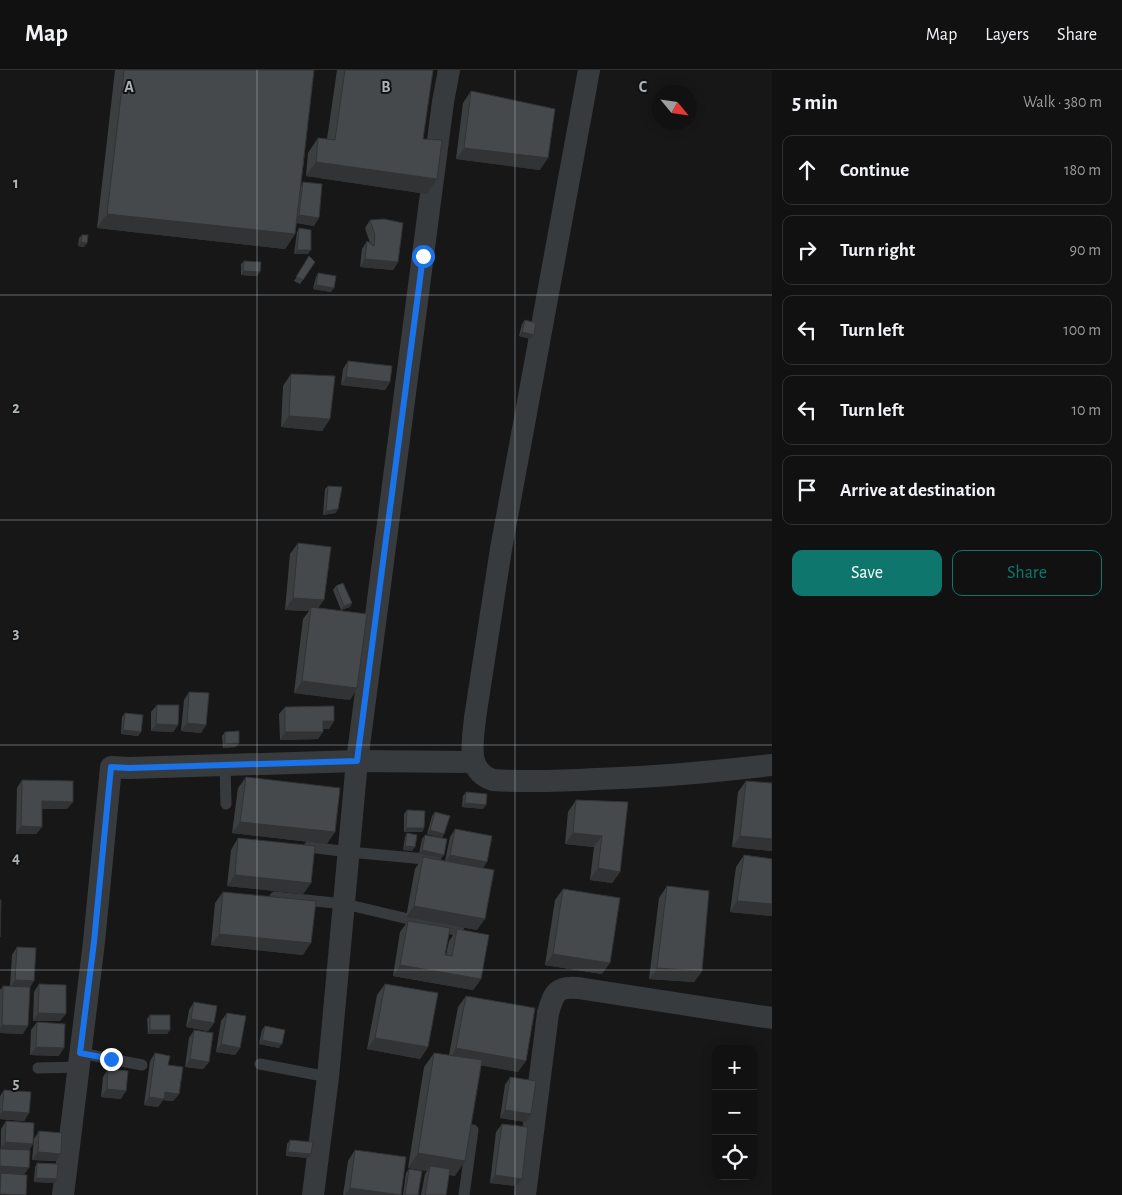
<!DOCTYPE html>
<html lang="en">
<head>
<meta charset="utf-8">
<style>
	body { margin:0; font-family:"Alegreya Sans",sans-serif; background:#1a1a1b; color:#f1f3f6 }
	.controls { position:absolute; right:15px; bottom:15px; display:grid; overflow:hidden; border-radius:10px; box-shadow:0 2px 12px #0003 }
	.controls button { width:45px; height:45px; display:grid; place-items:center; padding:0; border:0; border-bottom:1px solid #303132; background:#111112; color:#f1f3f6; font:25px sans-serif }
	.compass { position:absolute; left:652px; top:15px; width:45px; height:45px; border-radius:50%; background:#111112; box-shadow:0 2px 12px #0003; rotate:119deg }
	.stop { position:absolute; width:15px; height:15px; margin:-11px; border:4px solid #1a73e8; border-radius:50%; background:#fff }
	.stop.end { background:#1a73e8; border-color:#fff; box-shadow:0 1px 5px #0008 }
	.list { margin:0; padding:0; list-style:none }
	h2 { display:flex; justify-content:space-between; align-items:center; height:65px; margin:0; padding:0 20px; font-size:21px }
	h2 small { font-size:16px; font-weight:400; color:#9c9d9f }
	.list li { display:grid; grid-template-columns:32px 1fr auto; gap:15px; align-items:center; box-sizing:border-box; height:70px; margin:0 10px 10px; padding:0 10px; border:1px solid #303132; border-radius:10px }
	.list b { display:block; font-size:19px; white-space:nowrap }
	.list em { font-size:16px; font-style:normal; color:#9c9d9f }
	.actions { display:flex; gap:10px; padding:15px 20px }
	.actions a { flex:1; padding:11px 0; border:1px solid #0f766e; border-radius:10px; text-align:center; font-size:18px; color:#0f766e }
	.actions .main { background:#0f766e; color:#fff }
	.icon { flex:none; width:28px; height:28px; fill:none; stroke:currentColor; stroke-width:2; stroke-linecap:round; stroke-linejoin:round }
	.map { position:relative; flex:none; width:772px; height:1125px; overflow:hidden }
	header { display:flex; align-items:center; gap:30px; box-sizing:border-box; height:70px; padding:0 25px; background:#111112; border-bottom:1px solid #303132 }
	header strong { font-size:24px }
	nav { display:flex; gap:28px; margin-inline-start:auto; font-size:18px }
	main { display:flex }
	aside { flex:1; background:#111112 }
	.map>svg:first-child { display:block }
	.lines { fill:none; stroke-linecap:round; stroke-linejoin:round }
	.service { stroke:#383b3d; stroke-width:11 }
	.minor { stroke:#383b3d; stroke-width:22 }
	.wall { fill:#3c3f40 }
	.shaded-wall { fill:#313334 }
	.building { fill:#46494b; stroke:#313334 }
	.route { stroke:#1a73e8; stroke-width:6 }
	.grid { fill:none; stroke:#aab3b7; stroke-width:1; stroke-opacity:0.55 }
	.grid-label { font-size:16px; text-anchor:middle; font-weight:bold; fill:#aab3b7; stroke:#121213; stroke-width:4; stroke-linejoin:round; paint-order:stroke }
</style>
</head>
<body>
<header>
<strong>Map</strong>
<nav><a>Map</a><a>Layers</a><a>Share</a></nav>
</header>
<main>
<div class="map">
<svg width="772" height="1125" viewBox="0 0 772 1125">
	<rect width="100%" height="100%" fill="#171718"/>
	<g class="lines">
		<g class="service">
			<path d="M225,695L226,734"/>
			<path d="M309,777L349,782L436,790"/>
			<path d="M275,827L345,834L459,861"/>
			<path d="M80,983L142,995"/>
			<path d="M260,994L328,1007"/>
			<path d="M38,998L79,997"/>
			<path d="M464,1125L473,1060"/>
		</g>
		<g class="minor">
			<path d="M589,0L501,479L475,648C473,671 465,701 493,710C527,712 562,711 596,709C655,707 713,702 772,695"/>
			<path d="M63,1125L94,872L111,697L129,698L357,691L473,692"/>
			<path d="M313,1125L328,1007L357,691L443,32L449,0"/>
			<path d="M525,1125L548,943C554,923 556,916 578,918L772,948"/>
		</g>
	</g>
	<g class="wall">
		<path d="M115,0H314L301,116L303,112L314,156L296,153L295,164L285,179L97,158Z"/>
		<path d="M337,0H433L423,69L437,109L427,124L306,106L308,83L318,68L327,69Z"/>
		<path d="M471,21L540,100L456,89L463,33Z"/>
		<path d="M370,150L398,192L393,200L360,197L362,179L367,171L370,173L365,158Z"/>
		<path d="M299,158L308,184H294L297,162Z"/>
		<path d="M82,165L87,173L84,177L78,176L79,168Z"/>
		<path d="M307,190L315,192L300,214L294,211Z"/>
		<path d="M244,191L260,202L257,206L241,205V194Z"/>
		<path d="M318,203L331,222L313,219L316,207Z"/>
		<path d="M525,250L534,265L531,269L519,266L522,254Z"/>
		<path d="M348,291L390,312L385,320L341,315L343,299Z"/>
		<path d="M291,304L330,349L322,361L281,357L283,316Z"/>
		<path d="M328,416L336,443L323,445L325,419Z"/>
		<path d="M298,473L318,538L357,618L350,630L294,623L303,549L309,541L285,540L290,484Z"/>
		<path d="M336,516L352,533L350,537L341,540L333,520Z"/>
		<path d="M189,622L206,655L201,663L181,661L184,630Z"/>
		<path d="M157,635L178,655L173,662L151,661V642Z"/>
		<path d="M285,637L334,651L329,659H323L318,669L280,670L279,644Z"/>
		<path d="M125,643L141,662L138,666L121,664L122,647Z"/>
		<path d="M225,662L236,677L223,678L222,666Z"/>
		<path d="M246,707L327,774L232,763L238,718Z"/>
		<path d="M22,710L67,739H42V757L36,764H16L17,718Z"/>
		<path d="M746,711L772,781L732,777L738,722Z"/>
		<path d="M466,722L483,739L462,737L463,726Z"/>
		<path d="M576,730L628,732L620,802L612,813L590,810L594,777L565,774L568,742Z"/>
		<path d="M407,740L424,758L422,762H404V744Z"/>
		<path d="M435,742L444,764L442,768L427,764L432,746Z"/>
		<path d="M455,759L483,798L477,860L406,847L415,799L423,787L445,791L450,767Z"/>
		<path d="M407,763L412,781L403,780L405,767Z"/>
		<path d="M425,765L444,785L441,788L419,784L422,769Z"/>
		<path d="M238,768L311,813L303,824L227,816L231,780Z"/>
		<path d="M744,785L772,789V846L730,842L736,797Z"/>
		<path d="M667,816L702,901L694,912L649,909L659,828Z"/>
		<path d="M563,819L602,904L545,895L555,830Z"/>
		<path d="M223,822L303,885L211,875L215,833Z"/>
		<path d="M408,851L445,885H446L449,871L457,859L481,909L473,920L393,906L400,862Z"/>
		<path d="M17,877L30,918L23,964L0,963V920L3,916H10L12,885Z"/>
		<path d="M39,914L60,951H33L34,922Z"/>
		<path d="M385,914L428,977L420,989L367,979L377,925Z"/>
		<path d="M466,926L518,1002L481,995L455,1106L449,1105L446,1125H421L425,1104L427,1101L408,1098L424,997L434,983L449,985L458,937Z"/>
		<path d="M194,932L214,953L208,961L186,957L189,940Z"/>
		<path d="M227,943L240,978L235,985L216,982L221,951Z"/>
		<path d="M150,945L170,960L167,964H148L147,949Z"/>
		<path d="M37,952L59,986L30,985L31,960Z"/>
		<path d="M265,956L279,978L259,974L262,960Z"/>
		<path d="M194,960L209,992L203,999L185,997L189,968Z"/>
		<path d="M155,983L168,995L179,1024L173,1031L163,1030L158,1037L144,1035L150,991Z"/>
		<path d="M108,999L121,1029L101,1027L103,1007Z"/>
		<path d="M510,1007L526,1052L500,1048L505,1015Z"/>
		<path d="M4,1020L29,1043L24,1051L0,1049V1026Z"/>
		<path d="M6,1051L33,1074L0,1125L1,1059Z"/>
		<path d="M502,1054L522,1109L516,1116L490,1113L496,1062Z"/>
		<path d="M39,1061L61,1084L56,1091L32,1090L34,1069Z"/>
		<path d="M290,1070L311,1084L308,1088L286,1086L287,1074Z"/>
		<path d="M355,1080L401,1125H343L348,1091Z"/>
		<path d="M37,1093L55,1113L34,1112L35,1097Z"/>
		<path d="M409,1099L418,1125H403L406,1103Z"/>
	</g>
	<g class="shaded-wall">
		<path d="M464,78L548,88L540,100L456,89Z"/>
		<path d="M316,92L437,109L427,124L306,106Z"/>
		<path d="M107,144L295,164L285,179L97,158Z"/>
		<path d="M299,145L319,148L314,156L294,152Z"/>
		<path d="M81,172L87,173L84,177L78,176Z"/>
		<path d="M297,180H311L308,184H294Z"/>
		<path d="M365,189L398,192L393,200L360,197Z"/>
		<path d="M243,201L260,202L257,206L241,205Z"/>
		<path d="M316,215L334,218L331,222L313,219Z"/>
		<path d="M522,262L534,265L531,269L519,266Z"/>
		<path d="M346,307L390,312L385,320L341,315Z"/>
		<path d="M289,346L330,349L322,361L281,357Z"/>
		<path d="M338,439L336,443L323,445L326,441Z"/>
		<path d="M293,528L324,530L316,541L311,537L309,541L285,540Z"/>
		<path d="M352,533L350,537L341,540L344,536Z"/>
		<path d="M302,611L357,618L350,630L294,623Z"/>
		<path d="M323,651H334L329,659H318Z"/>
		<path d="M187,653L206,655L201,663L181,661Z"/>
		<path d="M156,654L178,655L173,662L151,661Z"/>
		<path d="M123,660L141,662L138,666L121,664Z"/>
		<path d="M285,662H323L318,669L280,670Z"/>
		<path d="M239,673L236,677L223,678L225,674Z"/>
		<path d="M42,731L73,732L67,739H37Z"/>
		<path d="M465,733L486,735L483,739L462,737Z"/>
		<path d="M240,752L335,762L327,774L232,763Z"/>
		<path d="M21,756L42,757L36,764H16Z"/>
		<path d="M406,758H424L422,762H404Z"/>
		<path d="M430,760L444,764L442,768L427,764Z"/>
		<path d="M573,763L602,766L594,777L565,774Z"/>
		<path d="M740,766L772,769V781L732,777Z"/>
		<path d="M405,776L415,777L412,781L403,780Z"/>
		<path d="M422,780L444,785L441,788L419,784Z"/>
		<path d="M450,785L487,792L482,800L445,793Z"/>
		<path d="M598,798L620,802L612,813L590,810Z"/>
		<path d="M235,805L311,813L303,824L227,816Z"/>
		<path d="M737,831L772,834V846L730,842Z"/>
		<path d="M414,836L485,849L477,860L406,847Z"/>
		<path d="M219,864L311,873L303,885L211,875Z"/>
		<path d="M553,884L610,893L602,904L545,895Z"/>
		<path d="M400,895L481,909L473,920L393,906Z"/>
		<path d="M657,898L702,901L694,912L649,909Z"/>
		<path d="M15,910L34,911L29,919L10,918Z"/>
		<path d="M38,943L66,944L60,951H33Z"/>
		<path d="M191,949L214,953L208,961L186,957Z"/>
		<path d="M2,955L28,956L23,964L0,963V958Z"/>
		<path d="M150,960H170L167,964H148Z"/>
		<path d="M375,968L428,977L420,989L367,979Z"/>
		<path d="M262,970L282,974L279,978L259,974Z"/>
		<path d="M221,974L240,978L235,985L216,982Z"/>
		<path d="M36,977L64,978L59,986L30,985Z"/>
		<path d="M456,978L526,991L518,1002L449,990Z"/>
		<path d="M190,989L209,992L203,999L185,997Z"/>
		<path d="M107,1019L126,1021L121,1029L101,1027Z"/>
		<path d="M165,1022L179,1024L173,1031L163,1030L158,1037L144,1035L149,1027Z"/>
		<path d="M505,1040L531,1044L526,1052L500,1048Z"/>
		<path d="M2,1041L29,1043L24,1051L0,1049V1045Z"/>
		<path d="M5,1072L33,1074L27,1082L0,1079Z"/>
		<path d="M38,1082L61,1084L56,1091L32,1090Z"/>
		<path d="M288,1082L311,1084L308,1088L286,1086Z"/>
		<path d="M418,1083L465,1091L455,1106L429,1101L430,1096L427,1101L408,1098Z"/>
		<path d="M0,1096L29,1098L24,1105L0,1104Z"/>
		<path d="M495,1105L522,1109L516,1116L490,1113Z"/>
		<path d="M36,1108L57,1109L55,1113L34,1112Z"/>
		<path d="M350,1118L400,1125H345Z"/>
	</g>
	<g class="building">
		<path d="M124,0H314L295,164L107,144Z"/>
		<path d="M345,0H433L423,69L442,70L437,109L316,92L318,68L335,70Z"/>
		<path d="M471,21L555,39L548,88L464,78Z"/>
		<path d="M303,112L322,114L319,148L299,145Z"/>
		<path d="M384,149L403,153L398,192L365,189L367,171L374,176L375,165L370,150Z"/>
		<path d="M299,158L311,160V180H297Z"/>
		<path d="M82,165H88L87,173L81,172Z"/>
		<path d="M309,186L315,192L303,210L296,207Z"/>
		<path d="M244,191L261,192L260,202L243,201Z"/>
		<path d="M318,203L336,206L334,218L316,215Z"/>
		<path d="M525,250L536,253L534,265L522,262Z"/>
		<path d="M348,291L392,296L390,312L346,307Z"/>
		<path d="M291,304L335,306L330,349L289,346Z"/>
		<path d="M328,416L342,417L338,439L326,441Z"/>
		<path d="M298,473L331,477L324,530L293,528Z"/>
		<path d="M343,513L352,533L344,536L336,516Z"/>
		<path d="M311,537L367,544L357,618L302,611Z"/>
		<path d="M189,622L209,623L206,655L187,653Z"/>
		<path d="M157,635H179L178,655L156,654Z"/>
		<path d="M334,636V651H323V662H285V637Z"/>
		<path d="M125,643L143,645L141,662L123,660Z"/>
		<path d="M239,661V673L225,674V662Z"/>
		<path d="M246,707L340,718L335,762L240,752Z"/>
		<path d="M22,710L73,711V732L42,731V757L21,756Z"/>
		<path d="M746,711L772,713V769L740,766Z"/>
		<path d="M466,722L487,724L486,735L465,733Z"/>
		<path d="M576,730L628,732L620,802L598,798L602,766L573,763Z"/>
		<path d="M407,740L425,741L424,758H406Z"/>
		<path d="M435,742L450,746L444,764L430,760Z"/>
		<path d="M455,759L492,766L487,792L450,785Z"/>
		<path d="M407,763L417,765L415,777L405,776Z"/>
		<path d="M425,765L447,769L444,785L422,780Z"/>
		<path d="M238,768L315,776L311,813L235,805Z"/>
		<path d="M744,785L772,789V834L737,831Z"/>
		<path d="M423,787L494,800L485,849L414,836Z"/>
		<path d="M667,816L709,821L702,901L657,898Z"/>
		<path d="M563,819L620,828L610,893L553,884Z"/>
		<path d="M223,822L316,831L311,873L219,864Z"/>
		<path d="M0,830H1L0,867Z"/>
		<path d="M408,851L450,858L445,885L452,886L457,859L489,865L481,909L400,895Z"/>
		<path d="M17,877L36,878L34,911L15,910Z"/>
		<path d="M39,914L66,915V944L38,943Z"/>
		<path d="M385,914L438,923L428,977L375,968Z"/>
		<path d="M3,916L30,917L28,956L2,955Z"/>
		<path d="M466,926L535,938L526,991L456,978Z"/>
		<path d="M194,932L217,936L214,953L191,949Z"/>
		<path d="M227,943L246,946L240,978L221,974Z"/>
		<rect x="150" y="945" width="20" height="15"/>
		<path d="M37,952L65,954L64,978L36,977Z"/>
		<path d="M265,956L285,960L282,974L262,970Z"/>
		<path d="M194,960L213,963L209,992L190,989Z"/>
		<path d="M155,983L170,986L168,995L183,997L179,1024L165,1022L164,1029L149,1027Z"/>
		<path d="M434,983L482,990L465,1091L418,1083Z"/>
		<path d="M108,999L128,1001L126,1021L107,1019Z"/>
		<path d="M510,1007L536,1011L531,1044L505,1040Z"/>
		<path d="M4,1020L31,1022L29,1043L2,1041Z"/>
		<path d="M6,1051L34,1053L33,1074L5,1072Z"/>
		<path d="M502,1054L528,1057L522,1109L495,1105Z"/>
		<path d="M39,1061L62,1063L61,1084L38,1082Z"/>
		<path d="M290,1070L313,1072L311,1084L288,1082Z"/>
		<path d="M0,1079L30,1080L29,1098L0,1096Z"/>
		<path d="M355,1080L406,1087L401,1125L350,1118Z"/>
		<path d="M37,1093L58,1094L57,1109L36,1108Z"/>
		<path d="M430,1096L450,1099L446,1125H425Z"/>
		<path d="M409,1099L422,1101L418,1125H405Z"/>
		<path d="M1,1103L27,1105L26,1125L0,1124Z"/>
	</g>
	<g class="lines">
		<path class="route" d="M111,989L80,983L94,872L111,697L129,698L357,691L423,186"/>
	</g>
	<path class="grid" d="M257,0V1125M515,0V1125M0,225H772M0,450H772M0,675H772M0,900H772"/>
	<g class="grid-label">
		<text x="129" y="22">A</text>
		<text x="386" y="22">B</text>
		<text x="643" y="22">C</text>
		<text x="16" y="118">1</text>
		<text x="16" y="343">2</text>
		<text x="16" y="568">3</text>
		<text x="16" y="793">4</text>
		<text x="16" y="1018">5</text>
	</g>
</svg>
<div class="controls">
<button>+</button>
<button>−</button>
<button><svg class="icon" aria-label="locate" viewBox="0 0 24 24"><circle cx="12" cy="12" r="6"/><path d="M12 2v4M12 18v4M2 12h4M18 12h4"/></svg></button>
</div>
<svg class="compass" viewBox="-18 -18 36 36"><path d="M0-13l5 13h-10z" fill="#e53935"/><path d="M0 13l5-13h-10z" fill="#9c9d9f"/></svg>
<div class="stop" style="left:423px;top:186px"></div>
<div class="stop end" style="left:111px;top:989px"></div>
</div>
<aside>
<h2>5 min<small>Walk · 380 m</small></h2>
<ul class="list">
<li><svg class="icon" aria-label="ahead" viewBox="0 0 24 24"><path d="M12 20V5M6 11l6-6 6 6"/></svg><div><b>Continue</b></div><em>180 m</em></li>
<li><svg class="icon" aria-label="right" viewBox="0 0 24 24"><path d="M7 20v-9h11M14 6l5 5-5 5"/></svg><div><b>Turn right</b></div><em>90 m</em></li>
<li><svg class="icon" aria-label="left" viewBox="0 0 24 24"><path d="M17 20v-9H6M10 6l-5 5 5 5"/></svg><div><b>Turn left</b></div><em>100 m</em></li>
<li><svg class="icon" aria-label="left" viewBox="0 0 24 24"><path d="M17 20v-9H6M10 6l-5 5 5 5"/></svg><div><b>Turn left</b></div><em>10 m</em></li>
<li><svg class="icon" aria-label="arrive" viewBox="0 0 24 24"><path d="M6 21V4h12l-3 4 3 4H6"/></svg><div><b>Arrive at destination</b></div></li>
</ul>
<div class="actions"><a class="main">Save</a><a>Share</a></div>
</aside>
</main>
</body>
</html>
